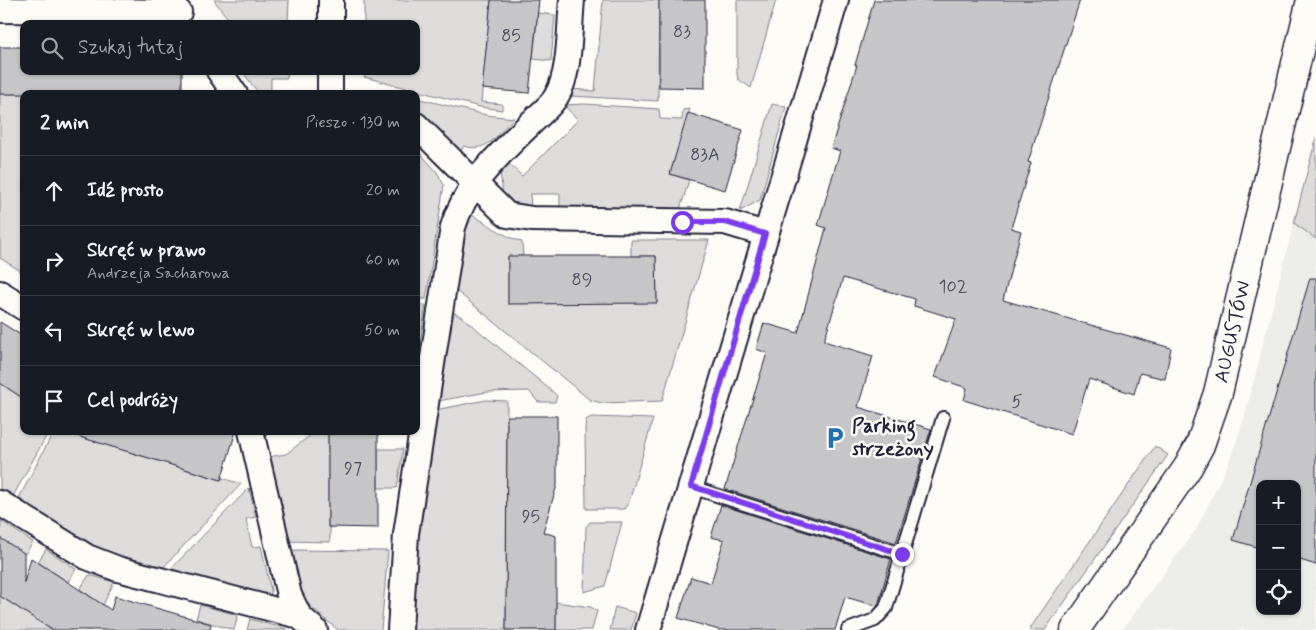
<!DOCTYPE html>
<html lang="pl">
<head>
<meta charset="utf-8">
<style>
	body { margin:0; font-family:Mynerve,sans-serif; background:#20242c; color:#f1f3f6 }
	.controls { position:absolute; right:15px; bottom:15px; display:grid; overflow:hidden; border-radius:10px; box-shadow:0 1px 4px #0004 }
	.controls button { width:45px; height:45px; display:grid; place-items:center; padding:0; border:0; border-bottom:1px solid #363941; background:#171b24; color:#f1f3f6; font:25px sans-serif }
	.stop { position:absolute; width:15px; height:15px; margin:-11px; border:4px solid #7c3aed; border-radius:50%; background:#fff }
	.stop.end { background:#7c3aed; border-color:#fff; box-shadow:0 1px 5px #0008 }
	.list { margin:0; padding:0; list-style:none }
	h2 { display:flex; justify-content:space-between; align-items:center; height:65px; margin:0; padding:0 20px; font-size:21px }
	h2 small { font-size:16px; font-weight:400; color:#9ea1a6 }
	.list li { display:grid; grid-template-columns:32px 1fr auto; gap:15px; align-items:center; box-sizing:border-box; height:70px; padding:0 20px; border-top:1px solid #363941 }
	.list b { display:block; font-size:19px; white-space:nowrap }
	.list p { margin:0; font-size:16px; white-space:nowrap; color:#9ea1a6 }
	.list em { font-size:16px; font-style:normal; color:#9ea1a6 }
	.icon { flex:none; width:28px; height:28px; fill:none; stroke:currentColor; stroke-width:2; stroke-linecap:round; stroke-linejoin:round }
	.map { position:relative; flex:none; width:1316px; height:630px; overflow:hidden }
	.search { position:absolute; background:#171b24; box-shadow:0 1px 4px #0004; left:20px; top:20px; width:400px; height:55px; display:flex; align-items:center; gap:12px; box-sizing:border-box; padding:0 18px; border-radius:10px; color:#9ea1a6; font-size:19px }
	.panel { position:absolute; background:#171b24; box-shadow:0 1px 4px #0004; left:20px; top:90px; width:400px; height:345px; border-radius:10px }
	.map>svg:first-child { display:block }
	.built { fill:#ecece9; fill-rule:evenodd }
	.green { fill:#dddcdb; stroke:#807f8b }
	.building { fill:#c6c6c8; stroke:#22223b }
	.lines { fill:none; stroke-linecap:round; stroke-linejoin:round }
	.lane-casing { stroke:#22223b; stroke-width:16 }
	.street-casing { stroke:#22223b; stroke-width:28 }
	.secondary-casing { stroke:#22223b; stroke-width:31 }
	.lane { stroke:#fdfcf7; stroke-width:12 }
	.street { stroke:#fdfcf7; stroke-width:24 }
	.secondary { stroke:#fdfcf7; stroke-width:28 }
	.route { stroke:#7c3aed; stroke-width:6 }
	.labels { text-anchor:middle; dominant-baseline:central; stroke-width:5; stroke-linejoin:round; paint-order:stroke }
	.number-label { font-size:18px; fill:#4b4b5e }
	.street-label { font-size:20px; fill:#22223b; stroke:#fdfcf7 }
	.poi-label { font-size:20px; font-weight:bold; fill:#22223b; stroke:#fdfcf7; text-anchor:start }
</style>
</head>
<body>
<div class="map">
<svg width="1316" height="630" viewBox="0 0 1316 630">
	<rect width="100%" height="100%" fill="#fdfcf7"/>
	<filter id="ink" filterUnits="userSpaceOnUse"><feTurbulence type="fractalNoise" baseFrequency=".02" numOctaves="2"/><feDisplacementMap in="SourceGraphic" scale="10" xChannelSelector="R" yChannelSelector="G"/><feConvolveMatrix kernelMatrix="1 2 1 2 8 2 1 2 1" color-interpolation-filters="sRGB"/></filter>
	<g filter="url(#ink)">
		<path class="built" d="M1294,223L1316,239V630H1122L1197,528L1228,464L1243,422ZM1260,484H1297V611H1260Z"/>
		<g class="green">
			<path d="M214,0H289L288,24H232Z"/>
			<path d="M364,0H491L481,102L502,104V110L480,107L364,77V71H416V24H364Z"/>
			<path d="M603,0H659L658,101L570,96L571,89L595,91Z"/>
			<path d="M737,0H776L751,88L738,79L737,74Z"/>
			<path d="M538,13L555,15L551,61L533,59Z"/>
			<path d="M242,71H288L287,78H271V94H259Z"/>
			<path d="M0,94H24V273L0,258Z"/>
			<path d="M416,98L486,115L514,118C498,133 488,154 464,146L461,151L416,109Z"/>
			<path d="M584,104L659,109L660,119L682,120L683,110L690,109L670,174L689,180L680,209L560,208V194H530L531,207L512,204L503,196L500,171L507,162L522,176L578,120L564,105Z"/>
			<path d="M772,104L786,107L760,200L740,211Z"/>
			<path d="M1316,138V239L1294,223Z"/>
			<path d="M419,152L437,172L444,185L426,299H416V201L420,200Z"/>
			<path d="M468,213C487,222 502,236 522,242L523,256L508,257V303L657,302L656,256H631V240H709L662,401L602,403L590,400L454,289Z"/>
			<path d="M416,305H426L420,343H416Z"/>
			<path d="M451,311L462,317L553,392L557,396L555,402H538L529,391L487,392L438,401Z"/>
			<path d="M0,383L24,399V431H49L12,498L0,490Z"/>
			<path d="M486,400L507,401L506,629L556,630V602L591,607L597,611L592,630H406L411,561L435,410Z"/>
			<path d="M591,417L653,419L629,502L624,509H586L585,428L586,420Z"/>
			<path d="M54,431H70V434L221,480L222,478L241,484L161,570L104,554L69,536L18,500Z"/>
			<path d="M316,431H328V527H330V542L286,541L268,457L286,454Z"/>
			<path d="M1155,446L1168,455L1045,630H1029Z"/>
			<path d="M378,449H403L397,488H378Z"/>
			<path d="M249,488L256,517L246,519L252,547L261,546L271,590V598L168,572Z"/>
			<path d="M1,521L33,542L25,554L0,538Z"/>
			<path d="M590,522H622L605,586L584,592L586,527Z"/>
			<path d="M46,549L76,569L68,582L38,562Z"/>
			<path d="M289,550L388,551L381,630H338L302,599Z"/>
			<path d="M89,575L114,582L91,630H85L101,604L80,589Z"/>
			<path d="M0,596L52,630H0Z"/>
			<path d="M200,605L238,615L234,630L196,619Z"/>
			<path d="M615,607L636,613L631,630H610Z"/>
			<path d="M250,619L287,629V630H247Z"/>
		</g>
		<g class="building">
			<path d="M491,0H539L529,93L482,89Z"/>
			<path d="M659,0H705V88L659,87Z"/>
			<path d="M874,0H1080L1028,162L1031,163L1011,228L1021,231L1003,300L1171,348L1165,379L1140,373L1134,394L1089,379L1072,434L964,400L967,388L935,377L956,319L914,306L915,299L843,278L824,341L873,356L858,407L931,429L896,543L725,489L767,353L756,349L764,323L798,333L826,228L818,225L840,151L831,148L857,65H855Z"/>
			<path d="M0,47H24V71H182V94H0Z"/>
			<path d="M688,113L743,130L725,190L670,174Z"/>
			<path d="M508,256H656L657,303L508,304Z"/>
			<path d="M1310,278H1316V565L1297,559V484H1260V548L1233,540Z"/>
			<path d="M0,322L24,337V399L0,383Z"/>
			<path d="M507,416H557V485L543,532L556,536V630H506Z"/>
			<path d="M81,431H236L221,480L80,437Z"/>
			<path d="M328,431H378V528L328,527Z"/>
			<path d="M721,505L891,559L878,605L877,606L845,597L835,630H719L678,618L691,577L711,583L724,540L711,537Z"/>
			<path d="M0,538L24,553V583L31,558L111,610L115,596L211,624L210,630H52L0,596Z"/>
		</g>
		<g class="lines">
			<defs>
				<g id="lane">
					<path d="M691,487L902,554"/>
					<path d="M848,630L875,620L886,608L943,418"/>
				</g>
				<g id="street">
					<path d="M0,10L179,12"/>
					<path d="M331,24V0"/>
					<path d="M219,71L235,94"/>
					<path d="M330,94V71"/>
					<path d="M416,125L507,215L532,219L725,222L765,234"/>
					<path d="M0,293L24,308"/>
					<path d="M251,431L289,595L299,616"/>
					<path d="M0,503L87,557L118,569L299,616L315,630"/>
					<path d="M400,630L406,534L453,227C466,183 501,153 532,122C540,114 551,106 556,97C571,73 569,28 572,0"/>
					<path d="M648,630L836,0"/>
				</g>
				<path id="secondary" d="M1075,630L1188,467L1200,445L1218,393L1311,0"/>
			</defs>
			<use href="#lane" class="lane-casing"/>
			<use href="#street" class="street-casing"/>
			<use href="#secondary" class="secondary-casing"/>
			<use href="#lane" class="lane"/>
			<use href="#street" class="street"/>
			<use href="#secondary" class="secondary"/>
		</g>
	</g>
	<g class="lines" filter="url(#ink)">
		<path class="route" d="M682,222H725L765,234L691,486L902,554"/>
	</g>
	<defs>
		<symbol id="parking-bare" viewBox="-9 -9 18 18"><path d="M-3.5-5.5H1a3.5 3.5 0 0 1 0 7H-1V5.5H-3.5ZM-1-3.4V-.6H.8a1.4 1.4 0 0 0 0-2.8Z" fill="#1f6fb2" stroke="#fdfcf7" stroke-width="2.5" paint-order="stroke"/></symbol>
	</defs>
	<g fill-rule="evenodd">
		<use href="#parking-bare" x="819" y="422" width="32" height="32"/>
	</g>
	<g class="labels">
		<g class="number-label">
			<text x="682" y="32">83</text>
			<text x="511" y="36">85</text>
			<text x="705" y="155">83A</text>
			<text x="582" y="280">89</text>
			<text x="953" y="287">102</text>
			<text x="1017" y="402">5</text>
			<text x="353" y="469">97</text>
			<text x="531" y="517">95</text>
		</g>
		<g class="street-label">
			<text transform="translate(1233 332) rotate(-77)">AUGUSTÓW</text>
		</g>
		<g class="poi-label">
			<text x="852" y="426">Parking<tspan x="852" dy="23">strzeżony</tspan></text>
		</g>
	</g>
</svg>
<div class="controls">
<button>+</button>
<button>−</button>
<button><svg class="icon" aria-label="locate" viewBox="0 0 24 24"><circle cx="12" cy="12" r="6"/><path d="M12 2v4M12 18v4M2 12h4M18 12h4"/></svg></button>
</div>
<div class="stop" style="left:682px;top:222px"></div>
<div class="stop end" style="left:902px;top:554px"></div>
<div class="search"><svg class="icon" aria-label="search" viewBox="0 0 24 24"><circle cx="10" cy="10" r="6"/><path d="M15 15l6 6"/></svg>Szukaj tutaj</div>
<section class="panel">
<h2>2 min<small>Pieszo · 130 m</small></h2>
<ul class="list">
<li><svg class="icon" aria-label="ahead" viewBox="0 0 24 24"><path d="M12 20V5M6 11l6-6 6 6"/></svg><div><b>Idź prosto</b></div><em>20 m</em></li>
<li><svg class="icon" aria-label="right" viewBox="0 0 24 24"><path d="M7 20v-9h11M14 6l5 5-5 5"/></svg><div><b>Skręć w prawo</b><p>Andrzeja Sacharowa</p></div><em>60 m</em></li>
<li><svg class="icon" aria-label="left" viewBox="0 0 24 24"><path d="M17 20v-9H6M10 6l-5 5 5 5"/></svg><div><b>Skręć w lewo</b></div><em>50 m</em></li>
<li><svg class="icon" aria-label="arrive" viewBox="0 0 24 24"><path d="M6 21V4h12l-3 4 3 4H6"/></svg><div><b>Cel podróży</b></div></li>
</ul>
</section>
</div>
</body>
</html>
